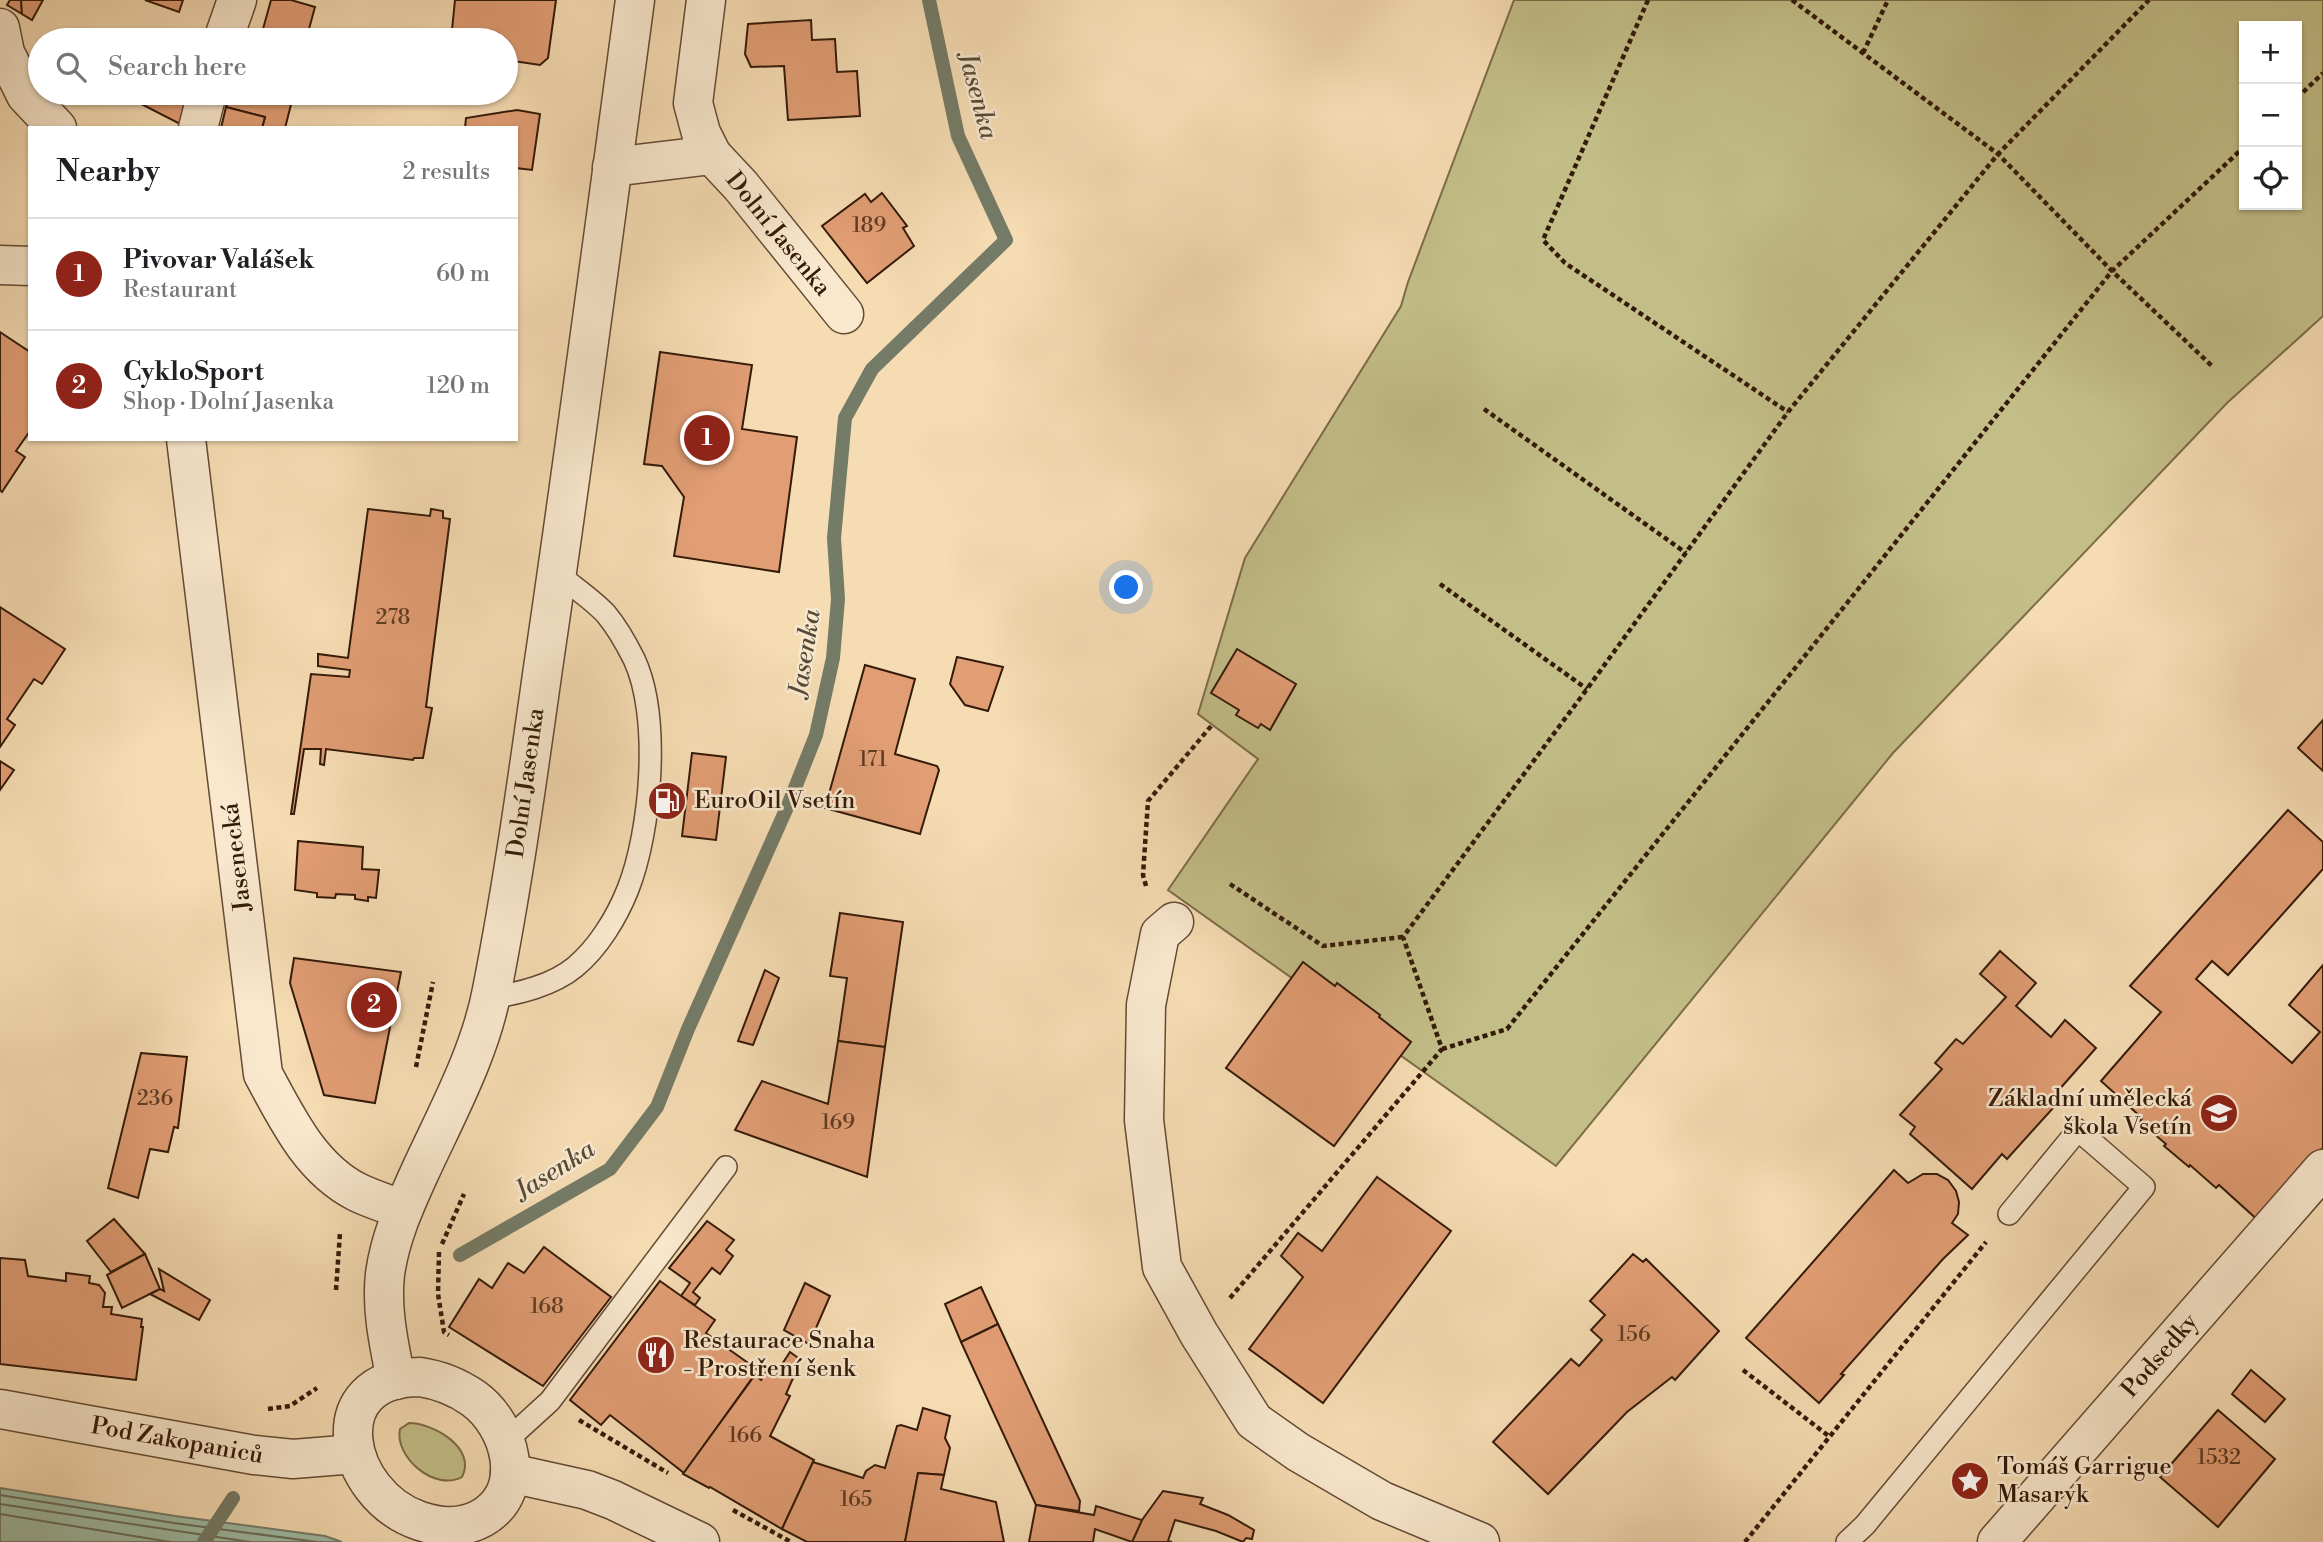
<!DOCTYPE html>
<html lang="en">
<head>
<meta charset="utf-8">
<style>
	body { margin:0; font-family:"Libre Bodoni",serif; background:#f2f2f2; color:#202124 }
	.controls { position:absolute; right:21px; top:21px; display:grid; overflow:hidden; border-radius:0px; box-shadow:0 2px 5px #0004 }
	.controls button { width:63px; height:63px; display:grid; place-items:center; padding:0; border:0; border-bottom:2px solid #e0e0e0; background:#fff; color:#202124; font:35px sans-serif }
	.you { position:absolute; left:1127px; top:588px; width:24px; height:24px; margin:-18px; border:5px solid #fff; border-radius:50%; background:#1a73e8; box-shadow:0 0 0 10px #1a73e833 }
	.badge { display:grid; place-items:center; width:46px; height:46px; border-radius:50%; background:#8f2418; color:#fff; font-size:23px; font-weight:700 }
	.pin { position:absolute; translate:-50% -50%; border:4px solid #fff; box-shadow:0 2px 7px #0006 }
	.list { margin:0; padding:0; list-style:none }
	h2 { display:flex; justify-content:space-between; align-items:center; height:91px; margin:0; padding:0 28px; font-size:30px }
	h2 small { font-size:23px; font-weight:400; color:#757577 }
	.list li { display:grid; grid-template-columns:46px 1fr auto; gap:21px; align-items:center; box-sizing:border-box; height:112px; padding:0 28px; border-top:2px solid #e0e0e0 }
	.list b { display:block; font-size:26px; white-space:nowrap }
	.list p { margin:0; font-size:23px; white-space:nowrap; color:#757577 }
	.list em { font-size:23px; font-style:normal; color:#757577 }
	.icon { flex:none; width:38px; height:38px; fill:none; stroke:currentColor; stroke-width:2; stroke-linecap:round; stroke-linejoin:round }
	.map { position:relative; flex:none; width:2323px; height:1542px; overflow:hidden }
	.search { position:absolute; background:#fff; box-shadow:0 2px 5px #0004; left:28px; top:28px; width:490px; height:77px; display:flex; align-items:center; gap:18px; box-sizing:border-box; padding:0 24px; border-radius:38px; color:#757577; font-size:26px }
	.panel { position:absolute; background:#fff; box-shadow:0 2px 5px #0004; left:28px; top:126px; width:490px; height:315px; border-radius:0px }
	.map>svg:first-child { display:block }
	.green { fill:#c3be88; stroke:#7c6c48; stroke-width:2; fill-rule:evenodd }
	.water { fill:#9ebca6; stroke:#747b67; stroke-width:2 }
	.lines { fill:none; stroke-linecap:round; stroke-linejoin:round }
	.shore { stroke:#696b58; stroke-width:2 }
	.stream { stroke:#747b67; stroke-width:14 }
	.building { fill:#e19d74; stroke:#341a09; stroke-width:2 }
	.service-casing { stroke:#644a34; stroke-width:24 }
	.minor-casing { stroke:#644a34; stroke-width:41 }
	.tertiary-casing { stroke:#644a34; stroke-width:41 }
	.path { stroke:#341a09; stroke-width:4.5; stroke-dasharray:5 3.5; stroke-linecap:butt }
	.service { stroke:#f9e8ce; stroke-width:21 }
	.minor { stroke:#f9e8ce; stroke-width:38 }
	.tertiary { stroke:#f9e8ce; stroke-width:38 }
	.labels { text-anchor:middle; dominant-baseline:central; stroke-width:5; stroke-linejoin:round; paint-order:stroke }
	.number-label { font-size:21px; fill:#5f3b24 }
	.street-label { font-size:24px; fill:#341a09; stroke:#f9e8ce }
	.poi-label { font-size:24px; fill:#341a09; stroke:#f9e8ce; text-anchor:start }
	.water-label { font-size:26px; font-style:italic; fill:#544b38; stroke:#f9e8ce }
</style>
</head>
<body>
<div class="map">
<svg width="2323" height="1542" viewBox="0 0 2323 1542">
	<rect width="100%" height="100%" fill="#f6dcb3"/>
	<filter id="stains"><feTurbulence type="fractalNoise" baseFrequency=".00286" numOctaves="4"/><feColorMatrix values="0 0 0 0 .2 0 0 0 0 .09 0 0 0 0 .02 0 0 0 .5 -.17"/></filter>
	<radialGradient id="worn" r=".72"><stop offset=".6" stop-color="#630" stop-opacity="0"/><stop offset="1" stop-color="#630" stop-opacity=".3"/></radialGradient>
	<g class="green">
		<path d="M1514,0H2323V316L2227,403L1893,753L1556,1166L1168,890L1258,759L1198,714L1245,558L1401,306L1408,282ZM2244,26H2297V205H2244Z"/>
		<path d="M409,1423C433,1423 477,1448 462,1477C435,1492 394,1457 400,1429Z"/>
	</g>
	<path class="water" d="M0,1488L175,1516L325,1536L342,1542H0Z"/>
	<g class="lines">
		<g class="shore">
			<path d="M0,1495L174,1523L317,1542"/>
			<path d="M0,1504L250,1542"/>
			<path d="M0,1514L170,1542"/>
		</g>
		<g class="stream">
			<path d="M460,1255L610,1169L657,1107L688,1029L789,803L816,735L833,658L838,599L834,538L845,418L872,369L1006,240L958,136L929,0"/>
			<path d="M204,1542L233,1498"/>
		</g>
	</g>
	<g class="building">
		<path d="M10,0H21L22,14L7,5Z"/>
		<path d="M21,0H43L32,20L22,14Z"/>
		<path d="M145,0H183L179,12Z"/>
		<path d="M271,0H291L315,7L306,40H260Z"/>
		<path d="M455,0H556L548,58L540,65L506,60V40H451Z"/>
		<path d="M811,20L812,40L835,39L837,72L857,71L860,116L788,120L784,66L751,67L745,54L748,24Z"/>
		<path d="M120,93H196L180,124Z"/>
		<path d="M230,93H294L285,128H262L265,117L226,107Z"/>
		<path d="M226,107L265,117L262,128H221Z"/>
		<path d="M517,110L540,114L532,170L516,168V128H465L466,118Z"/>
		<path d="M882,193L907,226L903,228L914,246L867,283L822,226L865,194L871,202Z"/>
		<path d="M0,332L30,352V431L16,451L25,457L2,492L0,490Z"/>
		<path d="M660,352L752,365L742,429L797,437L779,572L674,556L684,497L662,466L644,464Z"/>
		<path d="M368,509L430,516L431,509L443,511V518L450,519L426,707L432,708L423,758H414L413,760L326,749L324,765L320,764L321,749H304L294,814H291L311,674L349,677L350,670L318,666V654L348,658Z"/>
		<path d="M0,607L65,649L42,684L34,679L7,719L15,725L0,747Z"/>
		<path d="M1237,649L1296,684L1270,730L1261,724L1258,728L1236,715L1239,710L1211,693Z"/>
		<path d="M957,657L1003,667L988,711L965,705L950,684Z"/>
		<path d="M865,665L915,679L895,754L937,766L939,770L920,834L825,808Z"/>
		<path d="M2323,720V771L2298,748Z"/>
		<path d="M692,753L726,757L716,840L682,836Z"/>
		<path d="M0,761L14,770L0,790Z"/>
		<path d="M2288,810L2323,842V869L2228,975L2212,961L2196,979L2292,1063L2320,1032L2289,1005L2323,965V1148L2261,1223L2219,1185L2216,1188L2190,1165L2189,1167L2164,1146L2166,1144L2140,1122L2142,1118L2101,1081L2161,1012L2130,986Z"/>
		<path d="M298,841L363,847L362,869L379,870L376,898L368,897V901L355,899V895L336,894L335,898L317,897V893L295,890Z"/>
		<path d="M840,913L903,922L885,1047L838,1041L847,978L830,976Z"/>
		<path d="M2000,951L2036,983L2016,1006L2051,1037L2065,1020L2096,1048L2057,1092L2063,1097L2007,1159L2002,1154L1972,1189L1910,1134L1915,1127L1900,1115L1942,1069L1935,1063L1956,1039L1963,1044L2006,997L1980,974Z"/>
		<path d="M294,958L401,972L375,1103L324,1095L290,983Z"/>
		<path d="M1303,962L1335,986L1337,983L1380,1015L1379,1017L1411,1042L1334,1146L1226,1068Z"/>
		<path d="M765,970L779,978L753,1045L738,1041Z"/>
		<path d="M838,1041L885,1047L867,1177L735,1130L762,1081L828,1104Z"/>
		<path d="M141,1053L187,1057L178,1128L174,1127L168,1152L150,1149L138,1198L108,1188Z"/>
		<path d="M1894,1170L1908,1183L1923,1174H1937L1948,1180L1956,1191L1959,1202L1958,1214L1952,1223L1968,1235L1943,1259L1841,1374L1844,1375L1819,1403L1746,1338Z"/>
		<path d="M1377,1177L1451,1231L1323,1403L1249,1349L1303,1277L1281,1256L1298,1233L1322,1251Z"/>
		<path d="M114,1219L145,1254L111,1272L87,1241Z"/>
		<path d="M707,1221L734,1240L726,1250L733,1256L720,1274L712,1268L693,1292L700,1298L695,1305L681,1296L690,1283L669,1268Z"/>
		<path d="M544,1247L611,1297L543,1386L449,1327L479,1279L492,1288L508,1263L524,1273Z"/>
		<path d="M145,1254L160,1289L122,1308L107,1275Z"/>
		<path d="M1633,1254L1643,1262L1646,1259L1719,1331L1675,1380L1672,1377L1627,1412L1548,1494L1493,1442L1571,1359L1579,1366L1602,1340L1591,1330L1605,1315L1590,1301Z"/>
		<path d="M0,1258L25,1260L28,1276L66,1281V1273L90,1276L89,1283L99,1285L105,1293L103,1307H112L111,1314L142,1319L141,1327H143L136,1380L0,1364Z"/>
		<path d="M159,1269L210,1300L199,1320L150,1294L160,1289L164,1291Z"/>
		<path d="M660,1281L715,1320L706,1333L758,1370L684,1473L610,1415L601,1425L570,1400Z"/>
		<path d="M805,1283L830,1296L809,1344L784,1330Z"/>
		<path d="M981,1287L998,1324L961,1342L945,1304Z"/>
		<path d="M998,1324L1080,1501L1079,1511L1036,1505L961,1342Z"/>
		<path d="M790,1352L801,1360L786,1394L790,1396L770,1436L814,1460L782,1529L710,1487L709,1488L683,1474L755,1375L761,1380L767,1370L775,1375Z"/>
		<path d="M2251,1370L2285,1399L2265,1422L2232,1394Z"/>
		<path d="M923,1408L950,1416L945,1438L950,1448L944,1475L918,1473L905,1542H807L782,1529L813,1462L863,1478L866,1471L875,1465L885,1468L897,1426L901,1425L917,1430Z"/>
		<path d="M2218,1410L2275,1459L2218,1527L2160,1477Z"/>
		<path d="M918,1473L944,1475L941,1489L996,1502L1004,1542H905Z"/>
		<path d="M1163,1491L1203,1498L1200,1504L1228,1515L1254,1530L1252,1539L1246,1538L1243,1542L1216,1531L1175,1520L1168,1541L1172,1542H1132L1142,1520Z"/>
		<path d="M1036,1505L1094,1515L1096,1506L1142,1520L1132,1542L1095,1529L1093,1542H1029Z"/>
	</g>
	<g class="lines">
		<defs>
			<g id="service">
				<path d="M491,998C519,993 552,986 575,967C598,948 617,917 628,889C651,831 661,716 634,659C627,645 616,626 606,614C592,599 573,587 557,573"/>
				<path d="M506,1441L550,1401L726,1167"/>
				<path d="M1847,1542L1865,1525L2144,1187L2078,1130L2009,1214"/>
			</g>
			<g id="minor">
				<path d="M0,28L5,53L26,95L57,128"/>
				<path d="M223,40L237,0"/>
				<path d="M198,128L207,93"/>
				<path d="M712,155L741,186L844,314"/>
				<path d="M612,167L712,155L701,133L693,103L706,0"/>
				<path d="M0,265L30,266"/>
				<path d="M186,439L263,1074C287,1118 310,1168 357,1192C371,1199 388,1204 403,1210"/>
				<path d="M1174,922L1160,934L1146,1005L1144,1120L1162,1267L1199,1334L1254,1421L1298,1452L1382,1501L1480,1542"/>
				<path d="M1997,1542L2323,1169"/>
			</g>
			<g id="tertiary">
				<path d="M420,1377C440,1380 457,1387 473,1398C511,1425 529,1491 482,1518C462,1529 441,1528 420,1521C343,1495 319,1377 420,1377Z"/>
				<path d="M396,1380C389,1344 381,1310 385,1274C390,1238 404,1207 419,1174C446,1115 480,1054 492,990C513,883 528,775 543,668C576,445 605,222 635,0"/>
				<path d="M0,1409L254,1455L293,1459L355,1454"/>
				<path d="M510,1473L587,1490L613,1500L700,1542"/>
			</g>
		</defs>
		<use href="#service" class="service-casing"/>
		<use href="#minor" class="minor-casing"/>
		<use href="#tertiary" class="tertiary-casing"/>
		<g class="path">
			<path d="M1648,0L1543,240L1565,263L1788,412"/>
			<path d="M1792,0L1998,154L2112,271L2212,366"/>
			<path d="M1863,53L1888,0"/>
			<path d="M2297,98L2323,73"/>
			<path d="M1484,409L1686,553"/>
			<path d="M1440,584L1587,689"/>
			<path d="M1230,884L1323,946L1403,937"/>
			<path d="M1146,886L1143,875L1148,801L1212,725"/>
			<path d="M1442,1049L1507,1029L2112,271L2244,147"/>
			<path d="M416,1067L433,982"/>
			<path d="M442,1244L464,1194"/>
			<path d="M439,1252L438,1294L444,1332L449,1335"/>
			<path d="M336,1290L340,1233"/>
			<path d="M1230,1298L1442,1049L1403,937L1587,689L1788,412L1998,154L2149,0"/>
			<path d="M1743,1370L1830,1437"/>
			<path d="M268,1409L290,1406L317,1388"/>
			<path d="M579,1420L668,1473"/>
			<path d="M733,1510L791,1542"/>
			<path d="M1745,1542L1986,1242"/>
		</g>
		<use href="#service" class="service"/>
		<use href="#minor" class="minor"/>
		<use href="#tertiary" class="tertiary"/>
	</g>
	<defs>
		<symbol id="fuel-disc" viewBox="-11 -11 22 22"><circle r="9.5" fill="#8f2418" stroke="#f9e8ce"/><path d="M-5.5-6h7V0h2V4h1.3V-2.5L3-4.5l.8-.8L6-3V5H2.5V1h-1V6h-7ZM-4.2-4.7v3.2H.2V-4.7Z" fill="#fff"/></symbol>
		<symbol id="school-disc" viewBox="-11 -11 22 22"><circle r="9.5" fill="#8f2418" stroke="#f9e8ce"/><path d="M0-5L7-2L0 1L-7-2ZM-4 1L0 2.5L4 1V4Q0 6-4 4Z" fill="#fff"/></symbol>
		<symbol id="restaurant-disc" viewBox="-11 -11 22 22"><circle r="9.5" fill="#8f2418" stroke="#f9e8ce"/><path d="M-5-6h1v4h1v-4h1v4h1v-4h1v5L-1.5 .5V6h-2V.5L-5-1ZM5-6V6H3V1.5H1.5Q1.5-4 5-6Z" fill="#fff"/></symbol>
		<symbol id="sight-disc" viewBox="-11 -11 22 22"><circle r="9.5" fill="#8f2418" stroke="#f9e8ce"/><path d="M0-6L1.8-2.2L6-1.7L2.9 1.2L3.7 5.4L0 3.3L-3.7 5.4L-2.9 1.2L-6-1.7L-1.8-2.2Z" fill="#fff"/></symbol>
	</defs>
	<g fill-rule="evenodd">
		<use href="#fuel-disc" x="645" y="779" width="44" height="44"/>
		<use href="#school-disc" x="2197" y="1091" width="44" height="44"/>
		<use href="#restaurant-disc" x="634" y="1333" width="44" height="44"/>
		<use href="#sight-disc" x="1948" y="1459" width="44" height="44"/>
	</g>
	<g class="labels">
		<g class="number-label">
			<text x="869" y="226">189</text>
			<text x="393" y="618">278</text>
			<text x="873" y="760">171</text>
			<text x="155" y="1099">236</text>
			<text x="838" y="1123">169</text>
			<text x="547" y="1307">168</text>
			<text x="1634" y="1335">156</text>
			<text x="745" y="1436">166</text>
			<text x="2219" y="1458">1532</text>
			<text x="856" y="1500">165</text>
		</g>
		<g class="street-label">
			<text transform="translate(778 234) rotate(51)">Dolní Jasenka</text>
			<text transform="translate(526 783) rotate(-82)">Dolní Jasenka</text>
			<text transform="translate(237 857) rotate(-97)">Jasenecká</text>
			<text transform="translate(2160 1356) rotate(-49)">Podsedky</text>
			<text transform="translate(177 1441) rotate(10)">Pod Zakopaniců</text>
		</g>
		<g class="poi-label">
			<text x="694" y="801">EuroOil Vsetín</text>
			<text x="2192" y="1099" text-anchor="end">Základní umělecká<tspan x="2192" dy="28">škola Vsetín</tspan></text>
			<text x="683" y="1341">Restaurace Snaha<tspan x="683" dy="28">- Prostření šenk</tspan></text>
			<text x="1997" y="1467">Tomáš Garrigue<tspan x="1997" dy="28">Masaryk</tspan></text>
		</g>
		<g class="water-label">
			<text transform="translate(978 96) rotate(75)">Jasenka</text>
			<text transform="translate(805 653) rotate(-81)">Jasenka</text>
			<text transform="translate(555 1170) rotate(-32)">Jasenka</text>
		</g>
	</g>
	<rect width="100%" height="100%" filter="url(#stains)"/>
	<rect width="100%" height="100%" fill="url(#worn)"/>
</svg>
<div class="controls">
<button>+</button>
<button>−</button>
<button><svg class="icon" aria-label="locate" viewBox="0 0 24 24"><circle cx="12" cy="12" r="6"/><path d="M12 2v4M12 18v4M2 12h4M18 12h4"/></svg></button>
</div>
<div class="you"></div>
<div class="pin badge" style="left:707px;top:438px">1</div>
<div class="pin badge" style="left:374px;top:1005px">2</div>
<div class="search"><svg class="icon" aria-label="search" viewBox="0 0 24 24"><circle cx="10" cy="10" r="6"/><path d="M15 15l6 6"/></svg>Search here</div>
<section class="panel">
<h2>Nearby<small>2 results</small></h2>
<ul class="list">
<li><span class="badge">1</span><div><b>Pivovar Valášek</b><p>Restaurant</p></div><em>60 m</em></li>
<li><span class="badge">2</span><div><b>CykloSport</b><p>Shop · Dolní Jasenka</p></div><em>120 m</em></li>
</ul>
</section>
</div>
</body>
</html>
